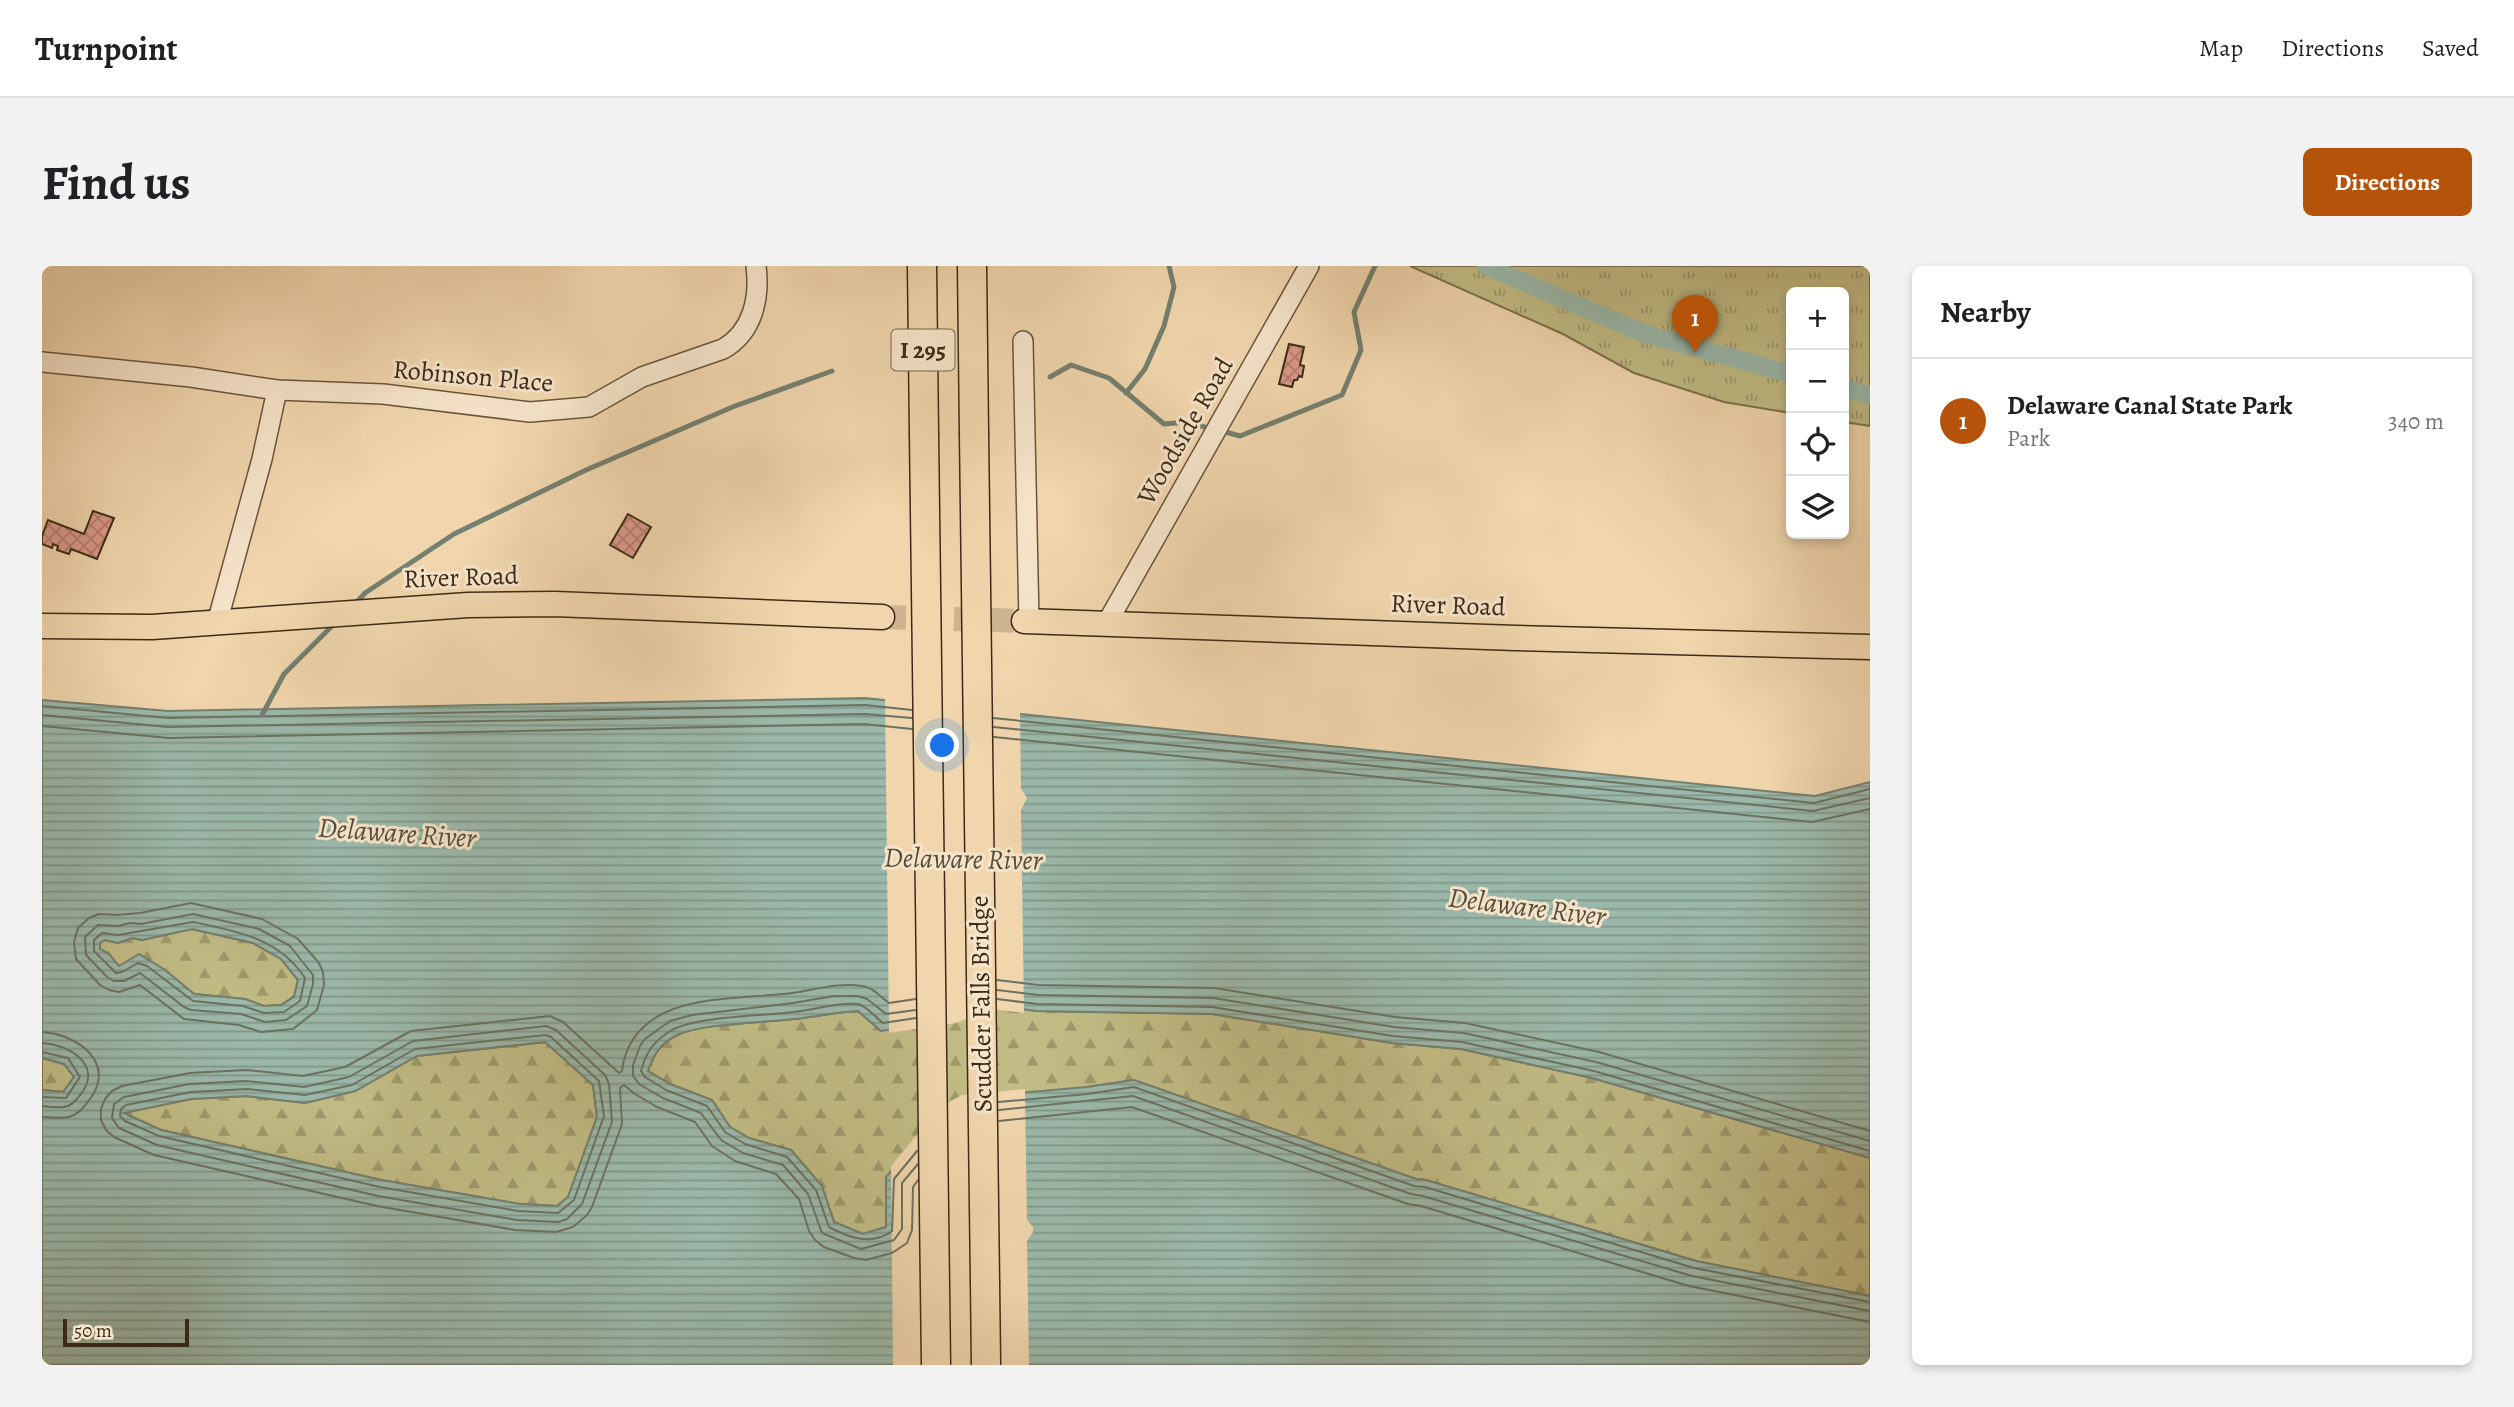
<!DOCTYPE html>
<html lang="en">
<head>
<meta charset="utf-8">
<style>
	body { margin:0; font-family:Alegreya,serif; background:#f2f2f2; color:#202124 }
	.controls { position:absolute; right:21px; top:21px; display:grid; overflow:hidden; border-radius:10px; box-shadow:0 4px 10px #0003 }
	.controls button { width:63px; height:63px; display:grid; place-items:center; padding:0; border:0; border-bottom:2px solid #e0e0e0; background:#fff; color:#202124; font:35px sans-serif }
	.scale { position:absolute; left:21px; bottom:18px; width:126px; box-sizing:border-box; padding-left:7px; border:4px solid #3c2a17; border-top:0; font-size:19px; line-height:24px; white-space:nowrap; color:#3c2a17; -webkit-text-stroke:5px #f6e4ca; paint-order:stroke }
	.you { position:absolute; left:901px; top:480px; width:24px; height:24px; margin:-18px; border:5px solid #fff; border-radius:50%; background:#1a73e8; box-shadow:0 0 0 10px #1a73e833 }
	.badge { display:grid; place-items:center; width:46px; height:46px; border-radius:50%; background:#b45309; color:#fff; font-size:23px; font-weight:700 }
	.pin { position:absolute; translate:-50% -58px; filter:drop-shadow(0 2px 4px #0008) }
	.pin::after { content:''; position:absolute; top:37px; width:24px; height:21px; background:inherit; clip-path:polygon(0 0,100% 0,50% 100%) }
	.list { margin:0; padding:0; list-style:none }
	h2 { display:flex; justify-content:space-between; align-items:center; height:91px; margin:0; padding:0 28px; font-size:30px }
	h2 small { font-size:23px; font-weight:400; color:#757577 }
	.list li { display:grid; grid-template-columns:46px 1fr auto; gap:21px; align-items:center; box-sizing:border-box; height:126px; padding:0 28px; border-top:2px solid #e0e0e0 }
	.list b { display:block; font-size:26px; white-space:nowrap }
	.list p { margin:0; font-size:23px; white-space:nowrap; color:#757577 }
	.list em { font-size:23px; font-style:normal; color:#757577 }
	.icon { flex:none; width:38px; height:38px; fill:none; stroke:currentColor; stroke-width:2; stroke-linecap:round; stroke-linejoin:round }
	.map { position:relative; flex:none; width:1828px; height:1099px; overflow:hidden; border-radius:10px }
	header { display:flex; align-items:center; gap:42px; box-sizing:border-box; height:98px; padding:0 35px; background:#fff; border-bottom:2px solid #e0e0e0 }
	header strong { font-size:33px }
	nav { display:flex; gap:38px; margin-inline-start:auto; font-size:24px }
	.intro { display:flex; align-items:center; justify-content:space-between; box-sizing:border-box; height:168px; padding:0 42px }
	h1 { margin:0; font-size:49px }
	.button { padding:18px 32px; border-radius:10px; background:#b45309; color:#fff; font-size:24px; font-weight:700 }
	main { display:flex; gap:42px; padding:0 42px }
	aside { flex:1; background:#fff; border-radius:10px; box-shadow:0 4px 10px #0003 }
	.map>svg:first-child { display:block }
	.forest { fill:url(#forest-firs); stroke:#7e734e; stroke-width:2 }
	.park { fill:url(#park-tufts); stroke:#7e734e; stroke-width:2 }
	.water { fill:url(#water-rules); stroke:#758070; stroke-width:2; fill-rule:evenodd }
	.pier { fill:#f1d6ad }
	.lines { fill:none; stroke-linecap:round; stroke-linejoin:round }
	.shore { stroke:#6c7261; stroke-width:2 }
	.stream { stroke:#758070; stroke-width:5 }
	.canal { stroke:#9bb9ab; stroke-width:18 }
	.building { fill:url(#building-cross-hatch); stroke:#3c2a17; stroke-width:2 }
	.major-tunnel { stroke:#cdb48f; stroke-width:24; stroke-dasharray:24 12; stroke-linecap:butt }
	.minor-casing { stroke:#69553c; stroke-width:22 }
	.major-casing { stroke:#3c2a17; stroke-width:27 }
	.highway-casing { stroke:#3c2a17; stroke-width:31 }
	.minor { stroke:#f6e4ca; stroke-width:19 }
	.major { stroke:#f1d6ad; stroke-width:24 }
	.highway { stroke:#f1d6ad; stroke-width:28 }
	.highway-bridge-casing { stroke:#3c2a17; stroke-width:31; stroke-linecap:butt }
	.highway-bridge { stroke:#f1d6ad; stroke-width:28 }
	.labels { text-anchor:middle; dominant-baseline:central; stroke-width:6; stroke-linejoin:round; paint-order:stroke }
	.shield { fill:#f6e4ca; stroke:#74624d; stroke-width:2 }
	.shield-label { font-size:24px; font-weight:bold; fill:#3c2a17 }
	.street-label { font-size:26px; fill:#3c2a17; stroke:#f6e4ca }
	.water-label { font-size:28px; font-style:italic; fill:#544e3c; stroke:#f6e4ca }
</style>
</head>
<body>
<header>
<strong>Turnpoint</strong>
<nav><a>Map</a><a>Directions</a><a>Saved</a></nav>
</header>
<div class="intro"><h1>Find us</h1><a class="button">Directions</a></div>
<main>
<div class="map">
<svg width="1828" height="1099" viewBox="0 0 1828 1099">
	<defs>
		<pattern id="forest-firs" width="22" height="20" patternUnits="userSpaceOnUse" patternTransform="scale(1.75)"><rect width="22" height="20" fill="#c1bc85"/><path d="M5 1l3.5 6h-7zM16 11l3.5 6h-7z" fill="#9e996c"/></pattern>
		<pattern id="park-tufts" width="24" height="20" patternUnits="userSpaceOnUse" patternTransform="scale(1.75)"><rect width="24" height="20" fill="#c1bc85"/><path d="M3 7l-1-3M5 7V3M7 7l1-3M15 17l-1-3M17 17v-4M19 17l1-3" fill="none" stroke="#9e996c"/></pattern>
		<pattern id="water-rules" width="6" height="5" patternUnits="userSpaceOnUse" patternTransform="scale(1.75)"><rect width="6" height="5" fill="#9bb9ab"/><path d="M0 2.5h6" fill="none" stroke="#80978a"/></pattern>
		<pattern id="building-cross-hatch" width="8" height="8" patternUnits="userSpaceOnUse" patternTransform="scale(1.75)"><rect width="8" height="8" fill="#da9888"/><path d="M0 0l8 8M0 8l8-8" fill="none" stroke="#b27c6e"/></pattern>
	</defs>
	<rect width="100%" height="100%" fill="#f1d6ad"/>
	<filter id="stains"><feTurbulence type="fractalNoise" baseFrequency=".00286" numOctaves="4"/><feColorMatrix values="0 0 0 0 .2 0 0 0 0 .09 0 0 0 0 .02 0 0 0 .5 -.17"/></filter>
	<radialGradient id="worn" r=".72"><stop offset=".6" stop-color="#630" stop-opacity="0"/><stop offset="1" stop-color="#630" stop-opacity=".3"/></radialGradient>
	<g class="forest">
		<path d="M150,663L211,677L239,693L256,714L252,730L239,739L222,740L203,733L152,728L123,704L97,689L77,701L67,688L58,683V677L63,674L76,677L90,672L100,674Z"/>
		<path d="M949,739L995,745L1170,748L1350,777L1419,783L1550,812L1828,892V1030L1654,995L1384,914L1374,913L1092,814L1045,821L844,911V961L821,968L792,956L780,920L749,884L707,872L688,861L670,834L628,818L606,805C612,788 618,778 635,769C661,757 722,757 752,753C774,751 794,746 816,745L839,765Z"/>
		<path d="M504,776L551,819L555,851L526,931L515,940L478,938L339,914L119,864L81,847L149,833L204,830L263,837L313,825L375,790Z"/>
		<path d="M0,792L22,798L32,811L21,826L0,824Z"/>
	</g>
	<path class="park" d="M1368,0H1828V160L1802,156V26H1749V147L1682,136L1592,107L1521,68Z"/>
	<path class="water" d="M823,432L1773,530L1828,516V892L1550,812L1419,783L1350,777L1170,748L995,745L949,739L913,753L839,765L816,745C794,746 774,751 752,753C722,757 662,757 635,769C618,778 612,788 606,805L628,818L670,834L688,861L707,872L749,884L780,920L792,956L821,968L844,961V911L901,844L922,832L1045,821L1092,814L1374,913L1384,914L1654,995L1828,1030V1099H0V824L21,826L32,811L22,798L0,792V434L126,445ZM150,663L211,677L239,693L256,714L252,731L239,739L222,740L203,733L152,728L123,704L97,688L77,700L67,688L58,683V677L63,674L76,677L90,672L100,674ZM503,776L551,819L555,851L526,931L515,940L478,938L339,914L119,864L82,847L149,833L204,830L263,837L313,825L375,790Z"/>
	<g class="pier">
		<path d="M843,430L978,444L979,523L985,532L979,544L982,747L950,743L914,757L847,767Z"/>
		<path d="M983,823L985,954L991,961V966L985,975L987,1099H851L849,900L898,841L920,829Z"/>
	</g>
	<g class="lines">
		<g class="shore">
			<path d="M0,440L126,452L823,439L870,444"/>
			<path d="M0,449L126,461L823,448L870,452"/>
			<path d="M951,452L1772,537L1828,523"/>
			<path d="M0,460L127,472L822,458L870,463"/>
			<path d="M952,461L1771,545L1828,532"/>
			<path d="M952,471L1770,556L1828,543"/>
			<path d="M149,637L220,653L256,673L277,697L281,706L282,719L275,744L251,763L219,766L197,759L142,753L98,719L77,726L67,724L58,719L34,693L32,676L36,662L47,652L57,648L75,649L98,647Z"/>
			<path d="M151,648L217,663L248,680L271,709V718L265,740L244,754L223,756L199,748L149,744L142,741L98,707L82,715H72L65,711L44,689L43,671L56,659L76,660L88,657L99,658Z"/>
			<path d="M151,656C194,665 237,672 263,712L258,735L242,746L222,747L201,740L151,735L105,700L96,697L80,706L74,707L52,685V674L60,667L76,669Z"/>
			<path d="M955,714L996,719L1172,722L1353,751L1423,757L1557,786L1828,865"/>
			<path d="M955,724L996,729L1171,732L1352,761L1422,767L1554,796L1828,875"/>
			<path d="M874,733L847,737C838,731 831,721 820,720C797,716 773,724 750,727C714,732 654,730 622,747C598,759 583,778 580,805L577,807L521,756L508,750L369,765L303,801L261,810L204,804L148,807L80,820L70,825L63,833L59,843V854L64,864L72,871L112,889L335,940L473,964L514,966L531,961L545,949L550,941L580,858L578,822L582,819L593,828L615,841L653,856L670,880L693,895L734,908L757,933L767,965L773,974L782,981L812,992L824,994L850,987L865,977L870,964L871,921L876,914"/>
			<path d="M955,733L995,738L1170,741L1351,770L1420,776L1552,805L1828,885"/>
			<path d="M874,744L844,748L825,733L816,730H792L751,737L650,749L628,755L603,773L598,780L591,799V810L597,818L621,832L659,847L679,874L701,887L741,899L766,928L780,967L819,983L852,974L860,963V917L876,898"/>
			<path d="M874,752L841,757C834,752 825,740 816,738C795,736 773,744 752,746C721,750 656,750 630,764C613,774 604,785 599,805L603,811L624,824L665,840L683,866L703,878L745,891L774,924L787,961C807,972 830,980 850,965L852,913L875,885"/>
			<path d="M504,760L514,764L563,809L567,818L570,856L540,938L525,953L516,956L475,954L336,930L115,879L77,862L70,852L72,838L82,831L147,818L204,815L262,821L307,811L371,775Z"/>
			<path d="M0,766C35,768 75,797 48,833C42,841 37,848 27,851C19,853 9,851 0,851"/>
			<path d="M504,769L509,771L557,815L562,850L532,934L516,947L476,945L338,921L117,870L83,855L78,850L79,843L84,839L149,826L205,823L263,829L310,819L373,783Z"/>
			<path d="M0,777C27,778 61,799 39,828C34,834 30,840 22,841C15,842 7,841 0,840"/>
			<path d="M0,786L26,792L38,811L24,832L0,831"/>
			<path d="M956,836L1045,828L1092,821L1372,920L1383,921L1652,1002L1828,1036"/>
			<path d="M957,844L1091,830L1369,928L1381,930L1650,1010L1828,1045"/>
			<path d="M957,855L1090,841L1366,938L1379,940L1647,1020L1828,1056"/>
		</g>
		<g class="stream">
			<path d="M1008,111L1029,99L1067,112L1122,158L1144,156L1170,163"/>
			<path d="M1084,127L1103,103L1122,60L1132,21L1127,0"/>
			<path d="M1180,165L1198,170L1300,129L1319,84L1312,46L1333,0"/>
			<path d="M314,337L323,327L412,268L544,204L693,140L790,105"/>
			<path d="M220,449L242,408L294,356"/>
		</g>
		<g class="canal">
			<path d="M1444,0L1601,67L1749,108"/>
			<path d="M1802,122L1828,129"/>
		</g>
	</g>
	<g class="building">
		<path d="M1247,78L1262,81L1258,99L1262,100L1260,111L1257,110L1255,114H1252L1250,121L1237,118Z"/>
		<path d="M51,245L72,252L55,293L29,283L27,288L15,284L16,280L11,278L10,282L0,278V270L6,254L42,268Z"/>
		<path d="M586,248L609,261L591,292L568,279Z"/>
	</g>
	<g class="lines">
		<path class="major-tunnel" d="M840,351L982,355"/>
		<defs>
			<g id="minor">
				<path d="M981,75L987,355"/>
				<path d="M0,96L149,111L235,124L341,128L488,146L547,141L600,111L681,83C711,66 718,32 714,0"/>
				<path d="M175,357L220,193L235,124"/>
				<path d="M1065,357L1267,0"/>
			</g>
			<g id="major">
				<path d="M982,355L1474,372L1828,381"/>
				<path d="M0,360L110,361L426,339L513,338L840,351"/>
			</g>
			<g id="highway">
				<path d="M880,0L882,167"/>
				<path d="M930,0L932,167"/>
				<path d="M943,1017L944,1099"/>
			</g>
		</defs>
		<use href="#minor" class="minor-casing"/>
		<use href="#major" class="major-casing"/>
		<use href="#highway" class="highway-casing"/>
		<use href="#minor" class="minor"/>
		<use href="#major" class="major"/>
		<use href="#highway" class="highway"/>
		<defs>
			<g id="highway-bridge">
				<path d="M882,167L894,1099"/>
				<path d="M932,167L943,1017"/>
			</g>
		</defs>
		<use href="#highway-bridge" class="highway-bridge-casing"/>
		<use href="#highway-bridge" class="highway-bridge"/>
	</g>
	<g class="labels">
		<rect class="shield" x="849.5" y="63.5" width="63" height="41" rx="5"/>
		<g class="shield-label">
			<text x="881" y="84">I 295</text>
		</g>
		<g class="street-label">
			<text transform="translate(431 110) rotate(5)">Robinson Place</text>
			<text transform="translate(1143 165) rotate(-60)">Woodside Road</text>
			<text transform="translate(419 311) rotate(-2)">River Road</text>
			<text transform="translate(1406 339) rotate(2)">River Road</text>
			<text transform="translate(939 738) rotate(-91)">Scudder Falls Bridge</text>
		</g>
		<g class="water-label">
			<text transform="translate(355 567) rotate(4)">Delaware River</text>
			<text transform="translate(921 593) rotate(1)">Delaware River</text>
			<text transform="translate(1485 641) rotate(7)">Delaware River</text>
		</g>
	</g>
	<rect width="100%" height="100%" filter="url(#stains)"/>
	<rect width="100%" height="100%" fill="url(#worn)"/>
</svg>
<div class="controls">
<button>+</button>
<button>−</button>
<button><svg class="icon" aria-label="locate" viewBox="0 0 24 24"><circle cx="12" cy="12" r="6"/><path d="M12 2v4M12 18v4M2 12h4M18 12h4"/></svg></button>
<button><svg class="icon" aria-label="layers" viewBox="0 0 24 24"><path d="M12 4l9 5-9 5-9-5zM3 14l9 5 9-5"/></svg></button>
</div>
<div class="scale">50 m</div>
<div class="you"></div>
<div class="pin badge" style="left:1653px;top:87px">1</div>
</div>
<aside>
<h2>Nearby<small></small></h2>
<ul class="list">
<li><span class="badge">1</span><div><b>Delaware Canal State Park</b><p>Park</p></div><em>340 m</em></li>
</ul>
</aside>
</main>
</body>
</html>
